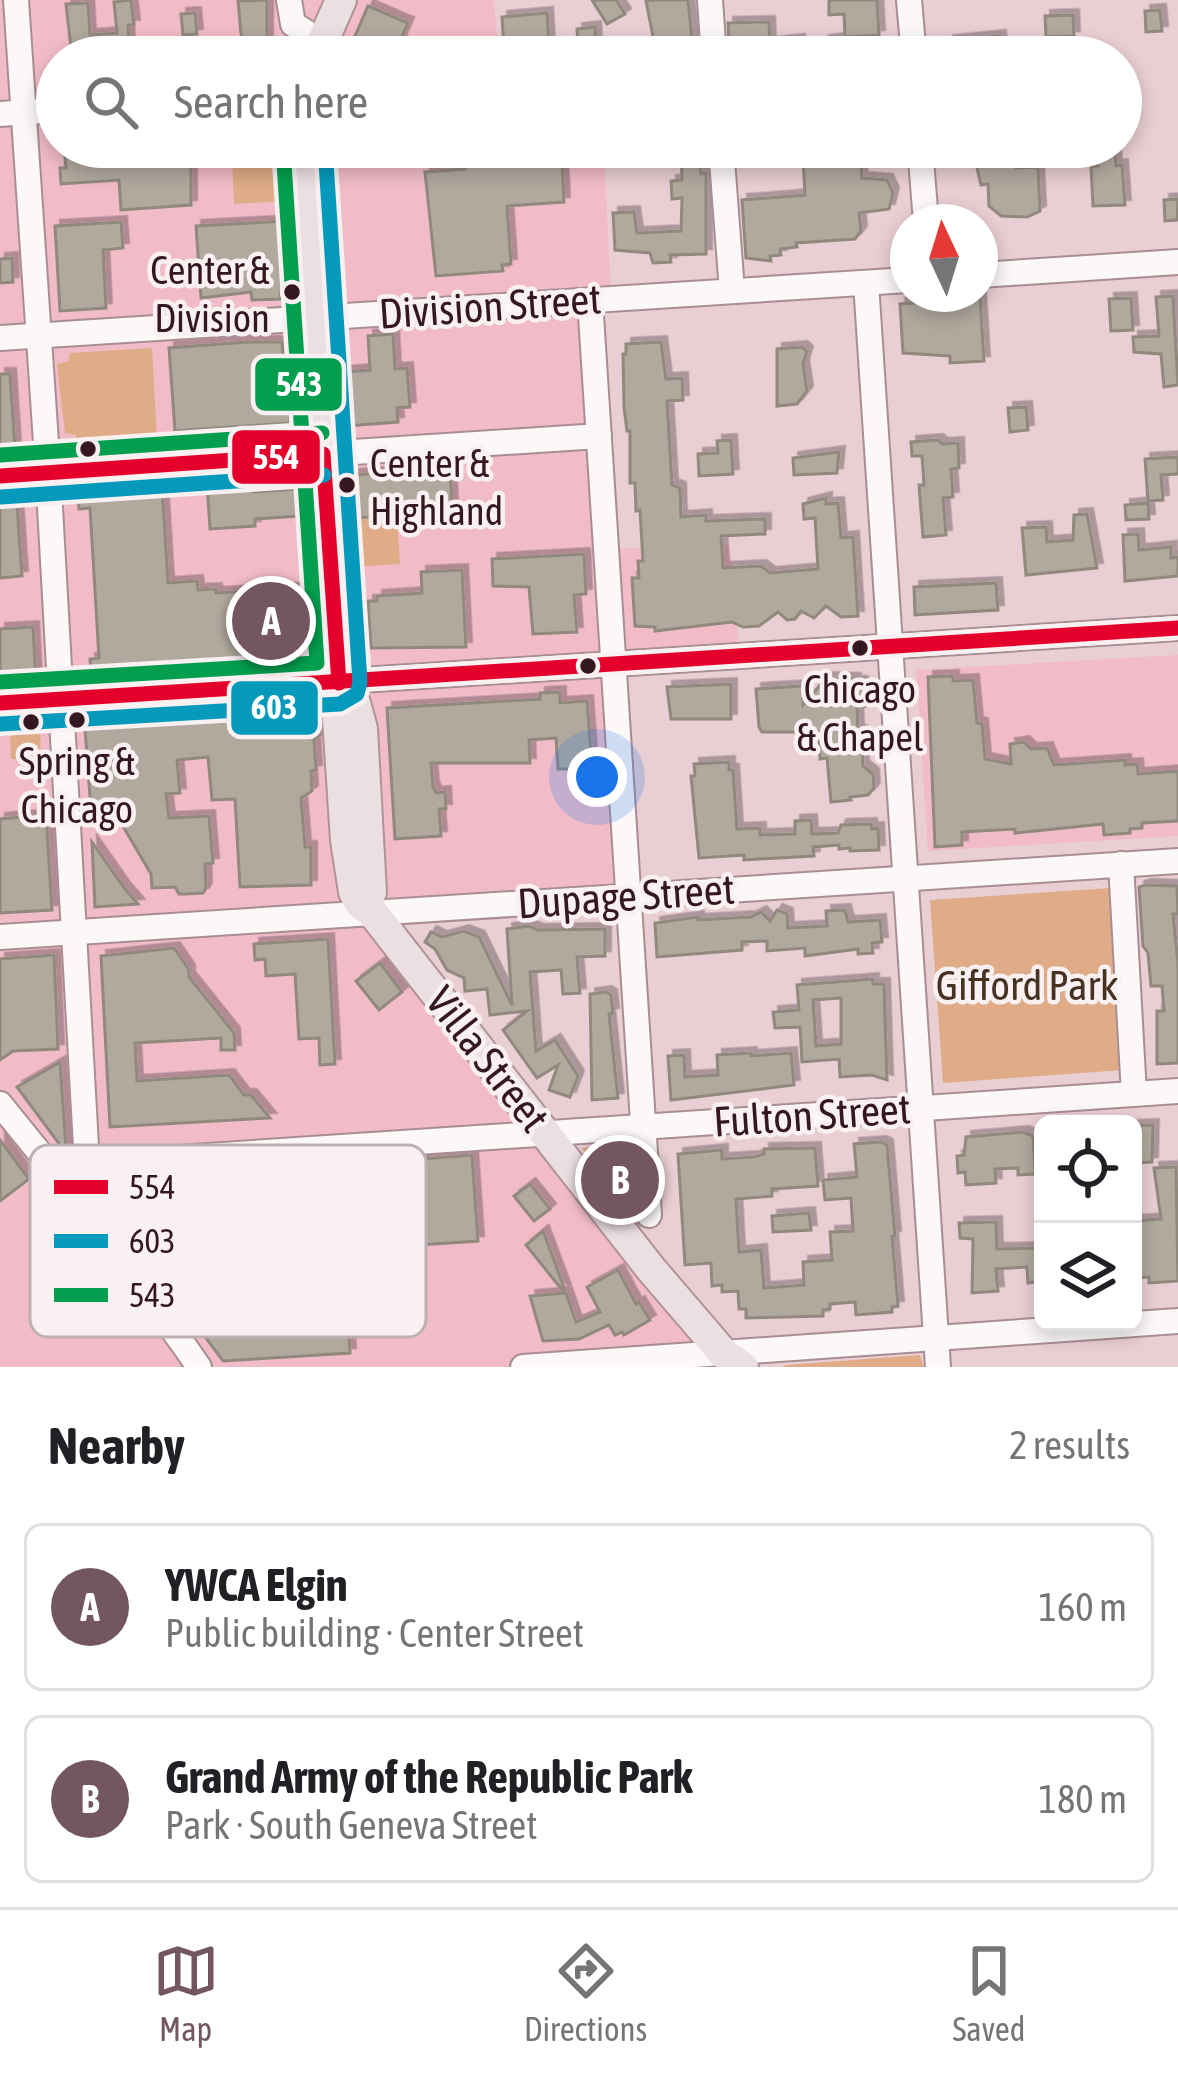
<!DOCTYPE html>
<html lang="en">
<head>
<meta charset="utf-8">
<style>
	body { margin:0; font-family:"Asap Condensed",sans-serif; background:#f6f6f6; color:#202124 }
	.controls { position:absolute; right:36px; bottom:36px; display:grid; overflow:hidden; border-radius:18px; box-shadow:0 6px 18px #0003 }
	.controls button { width:108px; height:108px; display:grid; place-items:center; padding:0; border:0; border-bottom:3px solid #e0e0e0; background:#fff; color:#202124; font:60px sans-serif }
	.compass { position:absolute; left:890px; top:204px; width:108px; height:108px; border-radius:50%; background:#fff; box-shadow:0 6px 18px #0003; rotate:356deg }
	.you { position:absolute; left:597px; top:777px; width:42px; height:42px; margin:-30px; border:9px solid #fff; border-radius:50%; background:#1a73e8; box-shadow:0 0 0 18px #1a73e833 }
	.badge { display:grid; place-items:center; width:78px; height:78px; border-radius:50%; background:#74575e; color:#fff; font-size:39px; font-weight:700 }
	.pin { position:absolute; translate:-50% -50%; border:6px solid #fff; box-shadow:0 3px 12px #0006 }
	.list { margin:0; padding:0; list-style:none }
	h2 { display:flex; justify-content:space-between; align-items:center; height:156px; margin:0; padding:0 48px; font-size:51px }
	h2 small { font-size:39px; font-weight:400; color:#757577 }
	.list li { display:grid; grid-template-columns:78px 1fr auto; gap:36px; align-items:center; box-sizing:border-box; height:168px; margin:0 24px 24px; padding:0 24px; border:3px solid #e0e0e0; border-radius:18px }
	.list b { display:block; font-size:45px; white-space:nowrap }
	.list p { margin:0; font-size:39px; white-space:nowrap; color:#757577 }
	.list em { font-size:39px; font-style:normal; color:#757577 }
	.icon { flex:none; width:66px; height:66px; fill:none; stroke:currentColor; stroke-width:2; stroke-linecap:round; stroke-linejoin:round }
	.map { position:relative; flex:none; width:1178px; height:1367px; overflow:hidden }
	.search { position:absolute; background:#fff; box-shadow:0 6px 18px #0003; left:36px; right:36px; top:36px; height:132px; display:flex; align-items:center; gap:30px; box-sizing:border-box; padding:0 42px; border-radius:66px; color:#757577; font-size:45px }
	.sheet { height:540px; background:#fff }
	nav { display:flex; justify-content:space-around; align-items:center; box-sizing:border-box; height:168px; border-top:3px solid #e0e0e0; background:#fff; font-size:33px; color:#757577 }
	nav a { display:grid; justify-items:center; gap:6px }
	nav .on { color:#74575e }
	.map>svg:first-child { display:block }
	.built { fill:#f1bcc8 }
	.green { fill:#dfac87 }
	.building { fill:#b1a99e; stroke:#92897e; stroke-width:3; fill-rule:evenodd; filter:url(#shadow) }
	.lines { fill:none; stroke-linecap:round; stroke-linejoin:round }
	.minor-casing { stroke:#a88e94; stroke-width:28 }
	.major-casing { stroke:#af9399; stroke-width:34 }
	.minor { stroke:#fcf8f8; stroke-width:24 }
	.major { stroke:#ebdfe2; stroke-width:30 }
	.bus-1-casing { stroke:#f9f0f2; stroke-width:24 }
	.bus-2-casing { stroke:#f9f0f2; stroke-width:24 }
	.bus-3-casing { stroke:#f9f0f2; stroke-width:24 }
	.bus-1 { stroke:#e4002b; stroke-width:15 }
	.bus-2 { stroke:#059abc; stroke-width:15 }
	.bus-3 { stroke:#039f4e; stroke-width:15 }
	.bus-dot { fill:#35171f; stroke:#f9f0f2; stroke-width:4.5 }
	.labels { text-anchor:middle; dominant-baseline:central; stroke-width:9; stroke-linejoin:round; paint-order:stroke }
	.bus-label { font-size:39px; fill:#35171f; stroke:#f9f0f2 }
	.street-label { font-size:42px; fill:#35171f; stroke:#f9f0f2 }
	.park-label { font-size:42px; fill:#453220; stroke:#f9f0f2 }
	.key { fill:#f9f0f2; stroke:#beafb3; stroke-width:3 }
	.key-label { font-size:33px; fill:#35171f }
	.line-badge { stroke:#f9f0f2; stroke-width:4.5 }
	.badge-label { font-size:33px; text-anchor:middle; font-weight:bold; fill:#fff }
</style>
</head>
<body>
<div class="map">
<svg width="1178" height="1367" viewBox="0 0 1178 1367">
	<defs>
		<filter id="shadow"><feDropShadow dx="5.5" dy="-5.5" stdDeviation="0" flood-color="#0004"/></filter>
	</defs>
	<rect width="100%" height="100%" fill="#e9ced3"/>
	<g class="built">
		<path d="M0,0H494L498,52L599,46V57H57V147H604L611,298L591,300L608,549L730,545L740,657L615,665L630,896L375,913L723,1353L522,1367H0Z"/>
		<path d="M1178,655V836L928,851L916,670Z"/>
	</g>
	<g class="green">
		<path d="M281,158L284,201L234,204L232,162Z"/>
		<path d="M152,348L157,440L76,444V435L65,433L57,364L69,361L70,353Z"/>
		<path d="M397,515L400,564L353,567L349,518Z"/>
		<path d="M30,722L40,728L41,758L11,759L10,730H0V724Z"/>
		<path d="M1111,888L1123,1070L943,1083L930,900Z"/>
		<path d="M629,1143L634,1213L582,1148Z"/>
		<path d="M920,1355L924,1367H783L786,1365Z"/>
	</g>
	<g class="building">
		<path d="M131,0L134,25H128L129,45L135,50L130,57H72L66,4L88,3L90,35L117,33L114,2Z"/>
		<path d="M267,0V57H250L241,34L238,1Z"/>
		<path d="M592,0H616L625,14L607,24Z"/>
		<path d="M655,0H688L694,57H657L646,1Z"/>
		<path d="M829,0H877L879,35L845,37L844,14L829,15Z"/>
		<path d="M368,6L408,23L393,57L352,43Z"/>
		<path d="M1160,10L1162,31L1146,32L1145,11Z"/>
		<path d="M195,13L197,34L183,35L181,14Z"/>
		<path d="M547,13L549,45L504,49L502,17Z"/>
		<path d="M1073,15L1074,36L1046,37L1045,16Z"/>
		<path d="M769,22L770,43L799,40L801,57H730L728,23Z"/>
		<path d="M595,27L596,42L578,43L577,29Z"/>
		<path d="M1000,36L1002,55H949L948,41Z"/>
		<path d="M854,37L852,54L824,53V41Z"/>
		<path d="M64,147H191V205L121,210L119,180L61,184L60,168H66Z"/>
		<path d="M464,147H561L564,202L507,206L511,264L502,265L503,271L436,276L425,172L465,169Z"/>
		<path d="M681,147H700L701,174L706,173V254L670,255L671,262L653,263L650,253L615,250L613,213L634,212L637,233L681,231L682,198L672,199L671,181L682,180Z"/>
		<path d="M744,147H766L767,163L745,164Z"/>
		<path d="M860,153L862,178L887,180L893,193L889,209L859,213L861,231L855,239L796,243L797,247L780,249L781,255L770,256L771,261L746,258L742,200L805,195L803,160Z"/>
		<path d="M1115,154L1116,166L1122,165L1125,205L1093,206L1091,167L1098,166L1097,155Z"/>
		<path d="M1014,160L1016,168L1038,167L1040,211L1027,217L1001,216L989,206L988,184L981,185L977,168L982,162Z"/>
		<path d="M1178,199L1177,220L1165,221L1164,200Z"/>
		<path d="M285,221L288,291L280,292L281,299L252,300L251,292L201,298L196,226Z"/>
		<path d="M121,222L123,248L103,250L106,308L60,311L55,226Z"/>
		<path d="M12,258L13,282L0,283V259Z"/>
		<path d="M1173,296L1178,385L1164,387L1161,354L1134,352L1133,337L1159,336L1156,297Z"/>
		<path d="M980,298L984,361L950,363V356L903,353L900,304Z"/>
		<path d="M1131,298L1133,330L1111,331L1109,299Z"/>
		<path d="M393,334L395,369L407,368L410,407L397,408L398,422L347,426L343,372L370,370L368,336Z"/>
		<path d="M247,342H282L290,423L175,431L169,348Z"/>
		<path d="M661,342L666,379L682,378L683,400L667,401L672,485L680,488L681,517L706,515V521L765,519V534L721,536L723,568L761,566L770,573L818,569L815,518L804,519L803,504L826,498V504L838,503L841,538L853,537L858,616L841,617L826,606L814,618L801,611L795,619L787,620L778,612L759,626L743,627L732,622L655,631V627L635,626L632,578H639L638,561H643L640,510L636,511L635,483H630V431H627L624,407L623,354H626V344Z"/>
		<path d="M802,347L807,352L803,364L807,391L797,404L777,406V349Z"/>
		<path d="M0,374H10L15,448L0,449Z"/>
		<path d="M1026,407L1028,430L1010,432L1008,408Z"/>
		<path d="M731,440L733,474L699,476L698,454L718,453L717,441Z"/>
		<path d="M938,440L942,444L958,443L959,468L951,469L953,497L943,498L946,535L923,537L919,485H924L922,456H912L911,442Z"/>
		<path d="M839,452L837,473L794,475L793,458Z"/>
		<path d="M1178,457V474L1161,475L1163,500L1148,501L1145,459Z"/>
		<path d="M450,469L453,524L397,528V515L355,518L353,475Z"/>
		<path d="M252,481L253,492L298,489L300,516L255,519V526L210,529L207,484Z"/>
		<path d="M162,486L168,583L197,581L198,590L216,589V593L306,588L310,660L178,670L91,672L90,659L99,658L90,508L79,509L78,495Z"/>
		<path d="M1148,503L1149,519L1126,520L1125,505Z"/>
		<path d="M17,504L22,576L0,578V505Z"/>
		<path d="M1087,514L1097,568L1026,575L1022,528L1046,527L1047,542L1073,540L1074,515Z"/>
		<path d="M1138,534L1139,550L1171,547V558L1178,557V576L1125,581L1123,535Z"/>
		<path d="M584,554L586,594L574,595L577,632L533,634L529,587L493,586L492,559Z"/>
		<path d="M462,570L466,647L371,648L368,601H377V596L422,593L421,572Z"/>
		<path d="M996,583L998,610L915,615L914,587Z"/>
		<path d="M33,627L36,680L6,682L0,673V629Z"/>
		<path d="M953,676V681L973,680L977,723L982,724L985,759L1011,764L1010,744L1024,742L1031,749L1047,748L1054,765L1125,760V765L1137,764L1138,774L1178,771V821L1142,823V828L1130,829V833L1104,835L1103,824L1015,833V829L962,832V845L935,847L928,677Z"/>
		<path d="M826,678L855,679V682H862L865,693L866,706H857L858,731H861L863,766L873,774L874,788L868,795L850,797L851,800L831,802L827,758L820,759L819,732H762L759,727L756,689L802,686L803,705Z"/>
		<path d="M731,684V719H671L667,687Z"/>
		<path d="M560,692V703L587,701L593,779L570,781L569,769H558L556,738L529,740L530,763H431L433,787L436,793L445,792L446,809H439L441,836L395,839L387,708L540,699V693Z"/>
		<path d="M303,705L318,706L314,716L320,735L314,740L316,770L311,771L312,791L301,798L305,847H311V885L240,887L235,799L212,800L208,757L177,760L180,793L166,794L169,818L209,816L213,863L205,864L206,888L203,893L185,894H179L175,887L152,888L151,874L114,811L101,812L90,797L85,729L79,717L93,722Z"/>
		<path d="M729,762V770H733L737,829L760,828V835L795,834V821L811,820L812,834L838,833L841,825L871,824L872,829L878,828L879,850L850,851V848L839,849V845L813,847L814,856L744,860V855L699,858L691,776H695L694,764Z"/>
		<path d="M46,815L52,910L0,913V819Z"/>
		<path d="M92,842L125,889L138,904L95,907Z"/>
		<path d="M1145,885L1177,886L1178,914H1173L1178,964V1063L1157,1064V1011H1164L1162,986H1151L1148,953L1143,946L1139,887Z"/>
		<path d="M777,910L787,914L788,928L827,926L826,911L845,910L848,922L880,920L882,942L872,943L873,953L858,954V949L805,956V948L767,951V941L742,942V950L657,957L655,923L698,917V920L751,917L761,912L770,921Z"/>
		<path d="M529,926L538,930L605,929V956L577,957L580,993L563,994L561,970L530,972L536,1051L555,1040L578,1076L570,1097L549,1090L558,1065L537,1078L503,1030L527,1011L490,1015L487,989L465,991L464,978L447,970L435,949L425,942L431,932L442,937L464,931L479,937L512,1005L507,929Z"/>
		<path d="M328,939L335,1064L320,1065L319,1038L299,1039L295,974L266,976L265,959L255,960L254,944Z"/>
		<path d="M174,948L189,970V977L234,1033L235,1050H221V1038L135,1043L137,1081L229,1075L244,1095H251L270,1118L110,1127L101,956Z"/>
		<path d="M54,955L58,1049L13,1051L0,1060V959Z"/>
		<path d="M380,963L402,992L379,1010L356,981Z"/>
		<path d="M873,979V984H884L887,1080L872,1075L840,1077L839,1059L802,1062L800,1027L775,1028L773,1012L799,1010L797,985ZM841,998V1044L816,1046L813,1000Z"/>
		<path d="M606,992L611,995L613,1013L609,1014L618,1098L592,1100L590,994Z"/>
		<path d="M751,1053V1056L791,1053L794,1085L671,1100L668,1056L684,1055L685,1077L718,1075L717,1055Z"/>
		<path d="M60,1062L66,1149H63L17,1087Z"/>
		<path d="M1153,1125L1152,1162L1135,1163L1133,1126Z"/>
		<path d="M1023,1132L1033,1136L1035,1174L1018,1175V1168L995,1169L996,1183L966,1185L965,1172L958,1173L957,1156L964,1155L966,1137Z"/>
		<path d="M0,1140L29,1179L0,1201Z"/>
		<path d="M881,1142L887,1145L895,1236H892L898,1306L892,1307V1312L856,1315L855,1302L830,1304V1309L823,1310V1316L746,1318V1309H739L738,1291L722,1292V1285L712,1286L711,1263L685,1265L678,1154L722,1150V1159L754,1157L764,1154V1149L815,1148L818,1186L772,1189V1196L736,1199L739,1252L761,1250L764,1288L804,1285L803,1262L832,1260L830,1232L853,1231L851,1198L825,1200L823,1180L857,1177L854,1144Z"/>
		<path d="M472,1155L478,1241L344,1250L350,1353L223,1361L114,1214L112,1184ZM254,1267L257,1314L241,1327L199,1271Z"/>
		<path d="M1176,1167L1178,1281L1149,1283V1277L1133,1278V1221L1161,1219L1154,1168Z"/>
		<path d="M530,1184L550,1209L534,1221L514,1196Z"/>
		<path d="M809,1213L811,1230L773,1232L772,1216Z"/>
		<path d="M996,1222L997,1249L1043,1248V1281L1028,1283L1027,1267L996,1269L998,1291L972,1293L973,1239L960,1238L959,1223Z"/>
		<path d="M543,1231L565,1290L563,1291L526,1245Z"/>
		<path d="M618,1270L636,1304L639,1302L650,1320L624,1335L622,1332L615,1335L609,1325L579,1339L543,1341L530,1296L566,1293L576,1322L600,1312L587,1287Z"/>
	</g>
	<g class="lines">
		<defs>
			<g id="minor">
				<path d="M16,0L48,472L87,1164C79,1240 123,1266 165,1320C177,1335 188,1351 199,1367"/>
				<path d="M289,0L293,24L322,42"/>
				<path d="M710,0L714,57"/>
				<path d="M909,0L914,57"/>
				<path d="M0,114L57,110"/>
				<path d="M721,147L732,291"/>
				<path d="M920,147L926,222"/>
				<path d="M980,275L1178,262"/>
				<path d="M866,283L938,1367"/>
				<path d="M590,300L649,1215"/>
				<path d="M0,338L908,280"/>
				<path d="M323,454L599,436"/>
				<path d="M0,703L1178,628"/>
				<path d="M1121,864L1134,1094"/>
				<path d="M0,937L1178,861"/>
				<path d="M0,1104L43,1157L58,1166L1178,1091"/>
				<path d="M523,1367L1178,1321"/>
			</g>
			<g id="major">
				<path d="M316,57L341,0"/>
				<path d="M304,147L339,683L337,704L346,840L354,892L360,903L373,913L651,1269L723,1353L743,1367"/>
				<path d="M0,476L323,454"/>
				<path d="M339,683L355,703L362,729L371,892"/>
			</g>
		</defs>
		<use href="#minor" class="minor-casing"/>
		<use href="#major" class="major-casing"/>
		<use href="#minor" class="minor"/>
		<use href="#major" class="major"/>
		<defs>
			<g id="bus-1">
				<path d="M0,476L323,454L339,683"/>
				<path d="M0,703L1178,628"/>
			</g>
			<g id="bus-2">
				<path d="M1,497L324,475"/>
				<path d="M1,724L340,704L357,694L360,682L325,147"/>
			</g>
			<g id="bus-3">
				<path d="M0,455L322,433"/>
				<path d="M0,682L317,663L283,148"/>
			</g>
		</defs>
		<use href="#bus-1" class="bus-1-casing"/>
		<use href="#bus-2" class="bus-2-casing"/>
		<use href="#bus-3" class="bus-3-casing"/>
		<use href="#bus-1" class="bus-1"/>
		<use href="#bus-2" class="bus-2"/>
		<use href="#bus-3" class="bus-3"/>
	</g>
	<g class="bus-dot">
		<circle cx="292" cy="292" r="10"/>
		<circle cx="88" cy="449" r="10"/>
		<circle cx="347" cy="485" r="10"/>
		<circle cx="860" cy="648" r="10"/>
		<circle cx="588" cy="666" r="10"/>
		<circle cx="77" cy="720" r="10"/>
		<circle cx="31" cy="722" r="10"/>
	</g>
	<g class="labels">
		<g class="bus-label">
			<text x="270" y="270" text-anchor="end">Center &amp;<tspan x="270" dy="48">Division</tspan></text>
			<text x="370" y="463" text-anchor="start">Center &amp;<tspan x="370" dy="48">Highland</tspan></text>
			<text x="860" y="689">Chicago<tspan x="860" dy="48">&amp; Chapel</tspan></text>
			<text x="77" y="761">Spring &amp;<tspan x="77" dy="48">Chicago</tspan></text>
		</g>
		<g class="street-label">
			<text transform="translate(490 306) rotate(-4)">Division Street</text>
			<text transform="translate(626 896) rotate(-4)">Dupage Street</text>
			<text transform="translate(488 1059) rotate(52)">Villa Street</text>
			<text transform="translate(812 1115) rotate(-4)">Fulton Street</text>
		</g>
		<g class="park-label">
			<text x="1027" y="985">Gifford Park</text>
		</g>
	</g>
	<rect x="30" y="1145" width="396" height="192" rx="18" class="key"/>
	<rect x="54" y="1180" width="54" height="14" fill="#e4002b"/>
	<rect x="54" y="1234" width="54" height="14" fill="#059abc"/>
	<rect x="54" y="1288" width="54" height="14" fill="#039f4e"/>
	<g class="key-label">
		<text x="129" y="1199">554</text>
		<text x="129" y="1253">603</text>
		<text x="129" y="1307">543</text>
	</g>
	<g class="line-badge">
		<rect x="253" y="356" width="91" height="57" rx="12" fill="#039f4e"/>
		<rect x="230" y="428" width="92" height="58" rx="12" fill="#e4002b"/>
		<rect x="229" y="679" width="91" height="58" rx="12" fill="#059abc"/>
	</g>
	<g class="badge-label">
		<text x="299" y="396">543</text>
		<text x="276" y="469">554</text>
		<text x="274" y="719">603</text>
	</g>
</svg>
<div class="controls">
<button><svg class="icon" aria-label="locate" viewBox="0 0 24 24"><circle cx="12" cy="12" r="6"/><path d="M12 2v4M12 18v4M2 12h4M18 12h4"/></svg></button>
<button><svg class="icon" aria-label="layers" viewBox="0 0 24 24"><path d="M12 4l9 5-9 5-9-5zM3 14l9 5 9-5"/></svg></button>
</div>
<svg class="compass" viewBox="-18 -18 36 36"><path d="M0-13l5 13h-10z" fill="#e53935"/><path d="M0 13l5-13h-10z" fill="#757577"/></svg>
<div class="you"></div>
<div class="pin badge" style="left:271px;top:621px">A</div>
<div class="pin badge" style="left:620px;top:1180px">B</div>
<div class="search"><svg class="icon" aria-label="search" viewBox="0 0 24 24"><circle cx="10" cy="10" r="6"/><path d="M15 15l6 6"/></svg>Search here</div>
</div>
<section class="sheet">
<h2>Nearby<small>2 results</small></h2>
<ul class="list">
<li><span class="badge">A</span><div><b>YWCA Elgin</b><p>Public building · Center Street</p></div><em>160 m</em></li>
<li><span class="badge">B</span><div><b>Grand Army of the Republic Park</b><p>Park · South Geneva Street</p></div><em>180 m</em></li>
</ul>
</section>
<nav>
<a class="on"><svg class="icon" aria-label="map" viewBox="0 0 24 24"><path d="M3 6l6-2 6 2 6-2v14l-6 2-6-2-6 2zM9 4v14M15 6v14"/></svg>Map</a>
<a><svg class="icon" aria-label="directions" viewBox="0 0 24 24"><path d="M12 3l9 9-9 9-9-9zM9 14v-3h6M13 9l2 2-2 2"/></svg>Directions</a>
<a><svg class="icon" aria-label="saved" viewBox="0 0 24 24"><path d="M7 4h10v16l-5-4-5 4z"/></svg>Saved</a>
</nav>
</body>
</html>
